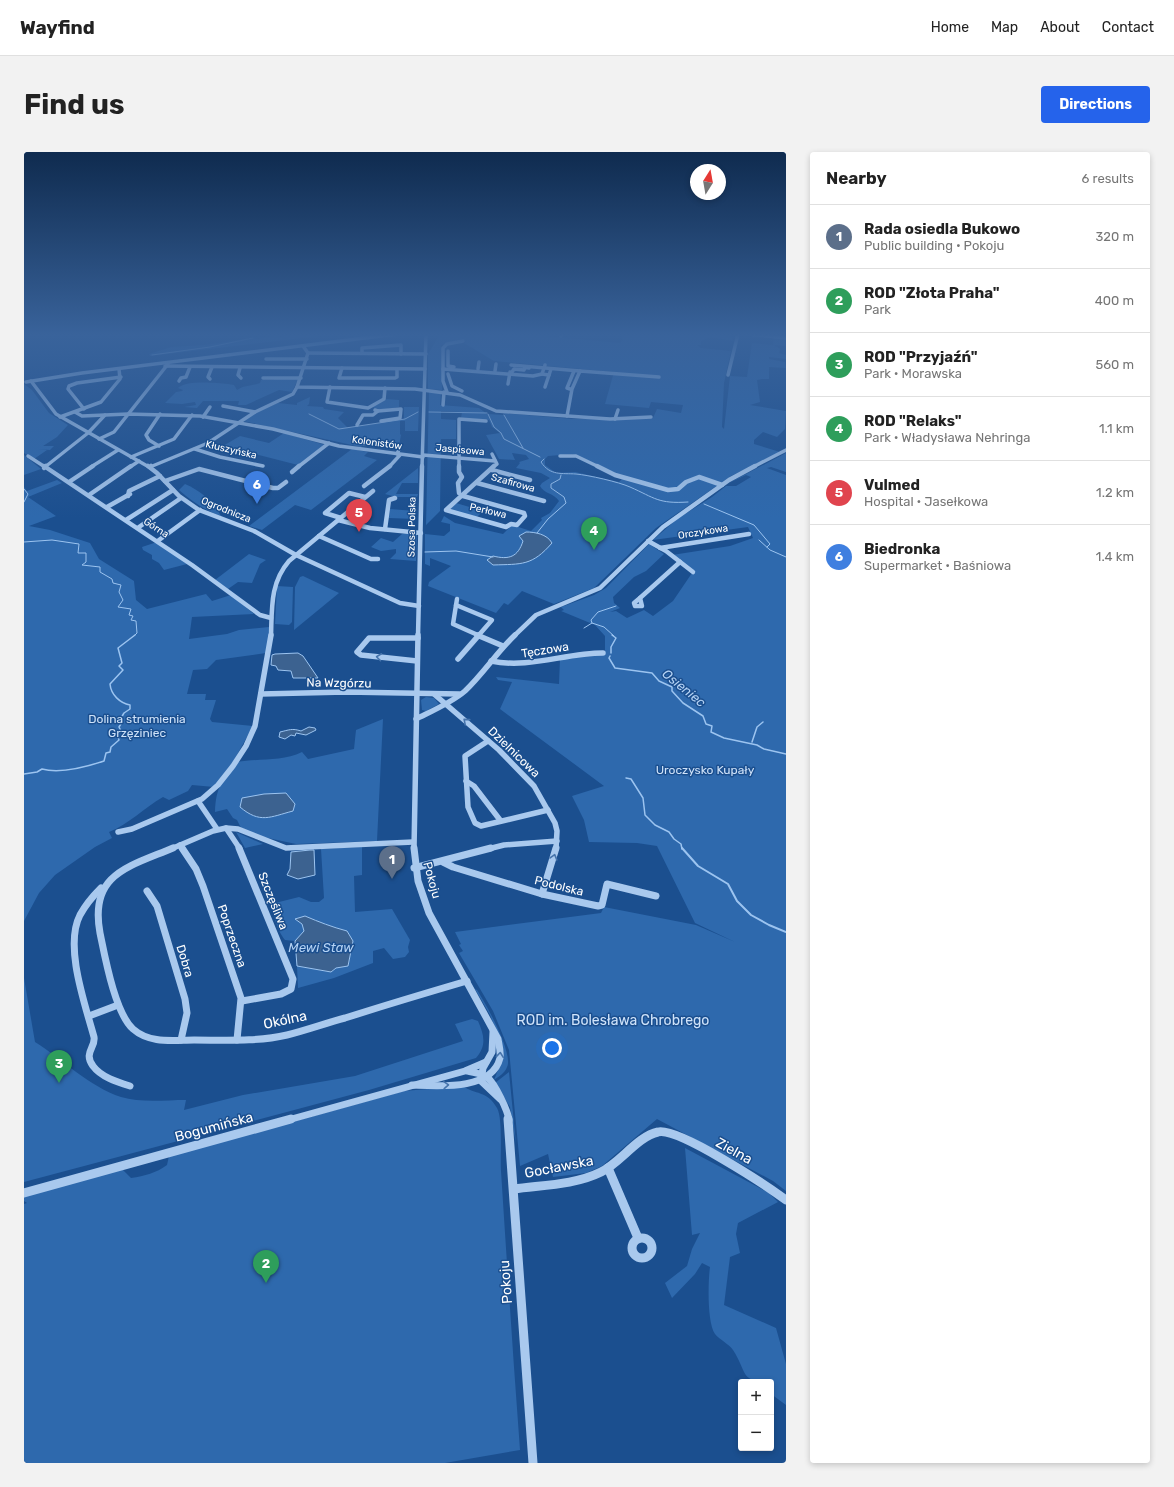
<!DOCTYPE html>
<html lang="en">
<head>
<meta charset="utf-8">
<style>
	body { margin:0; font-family:Rubik,sans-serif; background:#f2f2f2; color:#222 }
	.controls { position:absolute; right:12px; bottom:12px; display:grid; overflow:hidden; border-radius:4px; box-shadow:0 2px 6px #0003 }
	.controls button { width:36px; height:36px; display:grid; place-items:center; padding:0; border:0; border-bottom:1px solid #e0e0e0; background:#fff; color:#222; font:20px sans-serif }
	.compass { position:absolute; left:666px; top:12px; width:36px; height:36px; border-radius:50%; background:#fff; box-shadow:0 2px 6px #0003; rotate:11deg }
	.you { position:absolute; left:528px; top:896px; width:14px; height:14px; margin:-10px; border:3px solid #fff; border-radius:50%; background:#1a73e8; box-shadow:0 0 0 6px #1a73e833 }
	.badge { display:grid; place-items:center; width:26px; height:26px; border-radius:50%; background:#2563eb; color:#fff; font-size:13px; font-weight:700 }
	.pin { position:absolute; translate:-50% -33px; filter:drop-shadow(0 1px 2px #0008) }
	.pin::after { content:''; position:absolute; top:21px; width:14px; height:12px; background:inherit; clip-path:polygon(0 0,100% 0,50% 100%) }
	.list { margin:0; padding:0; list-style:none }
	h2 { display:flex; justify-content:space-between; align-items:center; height:52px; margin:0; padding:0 16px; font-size:17px }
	h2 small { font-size:13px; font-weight:400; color:#767676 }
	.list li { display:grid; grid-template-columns:26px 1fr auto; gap:12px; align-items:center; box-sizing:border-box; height:64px; padding:0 16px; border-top:1px solid #e0e0e0 }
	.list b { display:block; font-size:15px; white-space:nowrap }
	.list p { margin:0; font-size:13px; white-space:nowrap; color:#767676 }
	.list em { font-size:13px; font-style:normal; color:#767676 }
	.map { position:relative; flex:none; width:762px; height:1311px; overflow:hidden; border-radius:4px }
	header { display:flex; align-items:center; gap:24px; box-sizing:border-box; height:56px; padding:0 20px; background:#fff; border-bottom:1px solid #e0e0e0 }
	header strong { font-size:19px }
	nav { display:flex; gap:22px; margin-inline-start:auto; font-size:14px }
	.intro { display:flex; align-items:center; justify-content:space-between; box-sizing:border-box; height:96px; padding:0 24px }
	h1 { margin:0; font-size:28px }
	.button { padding:10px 18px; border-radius:4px; background:#2563eb; color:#fff; font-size:14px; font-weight:700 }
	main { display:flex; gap:24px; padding:0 24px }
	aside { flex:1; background:#fff; border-radius:4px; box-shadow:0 2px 6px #0003 }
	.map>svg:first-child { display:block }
	.green { fill:#2e69ad; fill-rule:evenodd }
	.water { fill:#3c6290; stroke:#9cc4f0 }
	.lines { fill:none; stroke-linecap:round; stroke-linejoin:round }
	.stream-far2 { stroke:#9cc4f0; stroke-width:1 }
	.stream-far1 { stroke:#9cc4f0; stroke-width:1.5 }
	.stream { stroke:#9cc4f0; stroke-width:2 }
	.minor-far4 { stroke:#a9c9ee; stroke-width:3.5 }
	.minor-far3 { stroke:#a9c9ee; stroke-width:4.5 }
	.minor-far2 { stroke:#a9c9ee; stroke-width:5.5 }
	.minor-far1 { stroke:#a9c9ee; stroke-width:7 }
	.minor { stroke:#a9c9ee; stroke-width:9 }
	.oneway { stroke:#4674ac }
	.labels { text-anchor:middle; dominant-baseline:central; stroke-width:3; stroke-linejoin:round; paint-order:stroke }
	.far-street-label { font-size:10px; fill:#fff; stroke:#1b4f8f }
	.street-label { font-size:12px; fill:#fff; stroke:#1b4f8f }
	.park-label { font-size:12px; fill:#cfe3fa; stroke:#1b4f8f }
	.water-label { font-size:13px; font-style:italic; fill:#b5d3f5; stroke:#1b4f8f }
	.near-street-label { font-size:14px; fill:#fff; stroke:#1b4f8f }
	.near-park-label { font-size:14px; fill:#cfe3fa; stroke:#1b4f8f }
</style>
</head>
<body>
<header>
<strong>Wayfind</strong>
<nav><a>Home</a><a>Map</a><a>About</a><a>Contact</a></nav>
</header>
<div class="intro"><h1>Find us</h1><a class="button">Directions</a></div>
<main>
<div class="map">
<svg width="762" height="1311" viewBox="0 0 762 1311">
	<rect width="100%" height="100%" fill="#1b4f8f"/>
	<g class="green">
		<path d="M256,182H311L126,204L125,202L147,195L180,193L230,186L232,187L252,184L263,187Z"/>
		<path d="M416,182H498L596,191L599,188L597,182L671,184L672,182H703L704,184L708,185L709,189L687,185L677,189V193H673L677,196L707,199L700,231L698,275L700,277L706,224L723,225L728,191L749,193L750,186L761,187L762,194L750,193L756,197L755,201L762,203V207L745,205V207L761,210L762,216L745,215V227H738L733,228L736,250L726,253L762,259L761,277L753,285L739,280L730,288V292L756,300L707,324L632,376L570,436L530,452L498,439L484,453L480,451L472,461L404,434L405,430L427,414L406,406V414L401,412V382L420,384L426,379V372L417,370L420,364L431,371L479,382L488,373L507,379L518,368L517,366L526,361L535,349C530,341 520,342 516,334L518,331L526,326L517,321L492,316L496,311L495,310L505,307L502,303L488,301L491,308L475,307L462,283L476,281L468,275L465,268L437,266L438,260L417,259V267L432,268V287H417L416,359L402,373L405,240L417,241L416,253L455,256L463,262L481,263L479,261L549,267H624L629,266L633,257L657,261L659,253L627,250L625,256L581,252L590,220L470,209L440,191L442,190L440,188L417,193L418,238L404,237V202ZM549,302L578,315L598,327L595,330L551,320L532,321L521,313V307L524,304Z"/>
		<path d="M250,227H274L268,240L255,238L222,253H214L215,249H179L173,256L160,255L172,253L171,250L158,252L141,251L152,240L158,239L159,238L154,236C163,228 191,231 204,232L210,233L213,238C220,233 228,234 236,231L237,228H250Z"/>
		<path d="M0,232L8,238L25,261L44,273L33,285L19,294H30L26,298L14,297L23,298L10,307L0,301Z"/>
		<path d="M286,245L285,252L283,254L299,255L300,257L320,260L314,266L324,276L380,267V255H395L394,279H381V269H376V282L377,283L375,294L342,289L337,295L219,269L233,260L254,251L273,253V251Z"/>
		<path d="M363,247L375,248V255L357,258L348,255Z"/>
		<path d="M260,281L301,293L274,313L199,294L216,284L245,291Z"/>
		<path d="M328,297L344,300L340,304L353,308L287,358L271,353L238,378L225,374Z"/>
		<path d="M762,301V320L747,315L743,316L762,323V1039L749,1029L633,967L578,1014L562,1021L529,1025L524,1002L496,1014L485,898L469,859L435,801L439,799L435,793L437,792L431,780L577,761L580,755L672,773L711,790L671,771L633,694L613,691L565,690L560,668L548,644L580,634L476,557L488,530L474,528L472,525L535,532L536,507L581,503V484L571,473L537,459L540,458L537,455L570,443L582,436L625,392L640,402L622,419L610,425L589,445L590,451L596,456L586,460L592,459L603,466L620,458L629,464L649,449L668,421L648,403L706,394L729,386L724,375L629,388L653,367L688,345L702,334H712L727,325L722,323L705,331Z"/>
		<path d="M0,303L17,317L0,323Z"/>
		<path d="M394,316V331H378L372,342H394L393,345H372L361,342Z"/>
		<path d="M33,328L38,331L4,345L32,364L5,374L26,378L66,391L75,407L110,429L112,448L123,457L182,442L188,449L207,443L230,462L168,465L165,487L203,482L215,478L245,475L246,478L242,501L192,508L183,517L169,518L163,542H182L181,548H192L186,567L188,570L229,574L209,610L190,635L168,633L164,639L145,648L139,645C120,656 105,672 85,680L88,686L71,695L31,723L15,741L0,769V335L3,339Z"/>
		<path d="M161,332C177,339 188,349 197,364C182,359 167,349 155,338Z"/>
		<path d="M432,351L459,359L453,365L425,358Z"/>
		<path d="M366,357L391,359V367L365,366Z"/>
		<path d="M384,381L393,382L392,409L366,407L372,401V397L357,399L347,395L357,386L369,390L378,382Z"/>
		<path d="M133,390L163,412L140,418L135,411L128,407V403L119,398L118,395Z"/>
		<path d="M225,402L242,408L236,412L228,431L214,430L204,437L191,428Z"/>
		<path d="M279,424L315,441L270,478L271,435L276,425Z"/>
		<path d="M253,434L269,435L268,470L265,473L251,472Z"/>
		<path d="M402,545L410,546L415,552L402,559L398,558L397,548Z"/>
		<path d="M359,567L353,689L272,692L239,685L217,676L213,668L209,666L203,657L191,660C192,634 198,630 213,610C235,606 258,610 278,600L284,607L330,597L332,578Z"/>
		<path d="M212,680L239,692L221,696Z"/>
		<path d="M338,695V723L330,724L331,760L368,757L386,788L384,795L385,800L381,805L369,807L360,796L349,799V811L310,826L274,836L273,814L307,820L312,816L324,814L329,789L323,779C308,775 295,770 281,764L278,772L280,779L271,789L261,788C254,779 247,762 251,751L275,745L287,750H295L300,746L297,697Z"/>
		<path d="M0,826L11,890C38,907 66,935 97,945C116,951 141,948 162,948L160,958L219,943L331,924L439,889L431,872L448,867L454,869C460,883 463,893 452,906L345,938L0,1030Z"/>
		<path d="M451,837L453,838C461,850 490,902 483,915C481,921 474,925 470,928L476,913L474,883L466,863Z"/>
		<path d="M485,920L492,992L486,955L471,931Z"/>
		<path d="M439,934C451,943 463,938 473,956C479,966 476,1005 477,1019C483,1112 489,1205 496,1298L421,1311H0V1052L3,1051L0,1049V1044L98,1017L107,1026C121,1024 132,1021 143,1013L145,1004L380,939Z"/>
		<path d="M661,996L745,1041L754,1050L714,1071L712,1082L716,1101L706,1105L700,1153L752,1176L762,1212V1253L747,1242V1230C715,1230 724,1221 709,1198C705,1192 696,1188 691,1182C683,1171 684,1129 686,1115L678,1111L671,1122L648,1146L641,1131L663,1114L668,1097L676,1081L668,1083Z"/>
	</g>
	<g class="water">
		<path d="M502,380C511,380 523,382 528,391C508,414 498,412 469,413L463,408L469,404C485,408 494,405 499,389L495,384Z"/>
		<path d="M274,501L279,504L294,526H269L267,519L254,518L252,514L247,513L248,503L251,502Z"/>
		<path d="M285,575L291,576L292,578L282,583L272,581L271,584L267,583L261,587L255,585L256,580C265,578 268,576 277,579Z"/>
		<path d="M262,641L271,652L269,659C246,665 236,672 216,655L218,646L240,642Z"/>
		<path d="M286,698H290L291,723L274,727L263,723L266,717L267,700Z"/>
		<path d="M281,764C295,770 308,775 323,779L329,789L324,814L312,816L307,820L273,814L271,789L280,779L278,772L271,767Z"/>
	</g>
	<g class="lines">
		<g class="stream-far2">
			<path d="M128,203L186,195L229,186"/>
			<path d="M405,260L463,261"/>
			<path d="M285,262L315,277L381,267L394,260"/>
			<path d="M464,262L470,275L477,281"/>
			<path d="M480,263L499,296"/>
			<path d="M477,281L480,287L516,305"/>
			<path d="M520,307L517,310C526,324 538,321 552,322C564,323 595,330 606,335C631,346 634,352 664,350"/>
			<path d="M0,337L4,342L0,350"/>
			<path d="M680,352L730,373L746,392L743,395"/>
			<path d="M513,381L524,367L542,351L540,345L527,336V332L536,327L537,323"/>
			<path d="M735,388L746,398L762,405"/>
			<path d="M0,390L28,388L55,392L54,401H62V410L58,413L76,415V420L88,427L89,431L97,433L95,440L99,448L94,455L107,457L105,463L109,464L107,468L112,469L113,481L110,484"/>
			<path d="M401,400L432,399L469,405"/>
			<path d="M568,471L567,468L574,460L592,454"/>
			<path d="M560,476L568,471L580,475L590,484"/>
		</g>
		<g class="stream-far1">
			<path d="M587,501V495L592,486L588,483"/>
			<path d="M586,504L585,506L591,516L628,521L635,529L648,535V539L659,551L679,564L682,572L688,574L687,580L700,586L733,593L740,597L762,602"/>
			<path d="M728,590L733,575L739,570"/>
			<path d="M0,622L13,620L18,617C36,622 62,615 80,609L82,601L86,600L87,595L95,588L93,583L97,579L95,575L98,570L97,566L100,561L106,557V553C96,551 87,543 86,532L99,518L95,514L98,511L94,496L111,483"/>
			<path d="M602,626L607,627L619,646L621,663L631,673L645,680L650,687L657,692L658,697"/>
		</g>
		<path class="stream" d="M658,696L674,714L704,732L713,749L727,763L745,773L762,780"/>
		<g class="minor-far4">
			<path d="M725,182L762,186"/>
			<path d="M537,184L538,182"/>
			<path d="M279,194L284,201L273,235L391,237L436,243L472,259L586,267L627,265"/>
			<path d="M424,199V214L430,215"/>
			<path d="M285,201L402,202"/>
			<path d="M338,201V196L377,193V202"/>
			<path d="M242,207H283"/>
			<path d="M487,213L556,219"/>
			<path d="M141,214L401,217"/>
			<path d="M216,216L214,223L217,226"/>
			<path d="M318,216L315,226H371L373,225V217"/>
			<path d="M419,217L509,224L518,222L521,213"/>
			<path d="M454,217L455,210"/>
			<path d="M471,219L472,212"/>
			<path d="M488,220L490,217L500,218L501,215L505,216"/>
			<path d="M424,222L428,234L438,239"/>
			<path d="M518,222L525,223L527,217"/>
			<path d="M704,223L714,182"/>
			<path d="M239,226H277"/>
			<path d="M186,227L184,225L188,215"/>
			<path d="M7,229L32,262L125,315"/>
			<path d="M155,229L157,226L162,225L166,215"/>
			<path d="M2,230L58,221L373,182"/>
			<path d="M484,232L486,220"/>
			<path d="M306,235L303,250L344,256L360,247L361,236"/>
			<path d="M521,235L525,223"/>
			<path d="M546,237L543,236L550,219"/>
			<path d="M423,240L419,229V196L423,192L439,189"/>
			<path d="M419,253L420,240"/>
			<path d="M199,254L231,260"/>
			<path d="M60,257L44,237L45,234L53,231L97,225"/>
			<path d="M354,259L377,257L376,266L357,269"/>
			<path d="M51,260L58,264L104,262L176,264L249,277L315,294L399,305"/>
			<path d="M543,264L548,237L556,219L635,225"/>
			<path d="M36,265L77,250L96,227L95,217"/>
			<path d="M179,265L186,255"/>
			<path d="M591,267L594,258"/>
			<path d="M333,273L339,263H349L354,259L351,258"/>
			<path d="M75,287L90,280L144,212"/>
			<path d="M340,292L343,290L376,295L373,302"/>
			<path d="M135,294L125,288L122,283L136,262"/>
			<path d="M171,297L196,305L239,314"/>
			<path d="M468,302L473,312L469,315"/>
			<path d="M399,303L471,309"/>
			<path d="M4,304L21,315"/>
			<path d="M536,304H552L575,315"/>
			<path d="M107,305L150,287L168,263"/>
			<path d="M21,315L64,281L81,263"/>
			<path d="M67,315L94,298"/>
			<path d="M106,315L115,309"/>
			<path d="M126,315L184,291L231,260L269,242L273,235"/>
			<path d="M274,315L305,291"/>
			<path d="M365,315L376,303"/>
			<path d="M398,315L402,182"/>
			<path d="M435,315V267L462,269"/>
			<path d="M729,315L762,298"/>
		</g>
		<g class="minor-far3">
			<path d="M20,314L168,413L236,463L247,466"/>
			<path d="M124,314L133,321L155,344L175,358L230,379L272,403L376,451L395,454"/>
			<path d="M435,314V320L438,325L434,331L435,341"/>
			<path d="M573,314L591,323L644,338L654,337L662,330L675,325L698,333"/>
			<path d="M126,315L127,314"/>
			<path d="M20,316L22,314"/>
			<path d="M468,318L506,328"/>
			<path d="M268,320L275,314"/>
			<path d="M141,329L175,317L249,336H254L262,330"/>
			<path d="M45,330L69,314"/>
			<path d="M453,331L520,349"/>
			<path d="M340,334L366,314"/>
			<path d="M65,343L107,314"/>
			<path d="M104,344L105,339L136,324"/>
			<path d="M439,344L500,361L501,364L493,373L487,372L482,375L422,358L470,314"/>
			<path d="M83,355L106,342"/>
			<path d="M317,366L301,361L325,341L341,345"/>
			<path d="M102,368L149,338"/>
			<path d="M314,368L346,376L397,381"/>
			<path d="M115,375L157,346"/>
			<path d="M361,377L365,348L371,346"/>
			<path d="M295,384L347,407H354"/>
			<path d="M135,388L176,358"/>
			<path d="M624,389L642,399L669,420"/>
			<path d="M636,396L725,382"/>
			<path d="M616,446L618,454H611L610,451Z"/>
			<path d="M616,446L656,410"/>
			<path d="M433,447L429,472L456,484"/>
			<path d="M432,453L468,468L454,484"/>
			<path d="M247,484C248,456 246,431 265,409L349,339"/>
			<path d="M394,484L398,314"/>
			<path d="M490,484L512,463L576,436L639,375L705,328L731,314"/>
		</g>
		<g class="minor-far2">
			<path d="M453,483L479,494"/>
			<path d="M434,507L455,483"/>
			<path d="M393,509L337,503L333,500L345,486H394"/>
			<path d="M467,509C505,517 541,501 579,501"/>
			<path d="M237,542L322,540L435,542"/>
			<path d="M410,542L475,598L510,634L531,671L533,679L532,697"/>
			<path d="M392,567C408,559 427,551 441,539C459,522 473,500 491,483"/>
			<path d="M464,589L441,604L444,655L451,671L457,674L524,658"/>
			<path d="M442,629L450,634L476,668"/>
			<path d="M174,649L193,677"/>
			<path d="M202,676L214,677L262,696L389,690"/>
			<path d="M94,680L108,677L178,647L194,633L209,614L222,594L231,574L247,483"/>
			<path d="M156,693L159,697"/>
			<path d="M147,697L189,679L202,676L216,697"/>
			<path d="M390,697L394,483"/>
			<path d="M464,697L480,693L533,689"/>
		</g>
		<g class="minor-far1">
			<path d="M149,696C104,715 65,722 76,781C81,805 91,861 109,877C126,892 149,888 170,888C200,888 233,890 263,883C283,878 302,871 321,866C362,853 402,841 443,829"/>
			<path d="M158,696L172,717L179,734L217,846L213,888"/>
			<path d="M215,696L269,827L267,837L257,842L218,849"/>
			<path d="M419,710L429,715L518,742L574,754L578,753L583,732L632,744"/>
			<path d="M390,716L467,696"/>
			<path d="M77,736C69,744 62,752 56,763C40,794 61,852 70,885C72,895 59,901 69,914C77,925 93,930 106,934"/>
			<path d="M123,739L133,754L161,847L163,861L157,888"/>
			<path d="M518,742L532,696"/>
			<path d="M65,864L94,853"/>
			<path d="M469,880L468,900L459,916L457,929L476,947"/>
			<path d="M443,919C450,921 458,921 464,926C471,932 484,959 485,968"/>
			<path d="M388,933C414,934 468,939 476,906C477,900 475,893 474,887L405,761L394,729L390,696"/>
			<path d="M264,968L441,919L462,910"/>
		</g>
		<g class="minor">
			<path d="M484,967L509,1311"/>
			<path d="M584,1016L614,1086"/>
			<path d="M490,1037C518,1033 551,1033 577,1020C596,1011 614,984 634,980C654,975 743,1034 762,1048"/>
			<path d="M0,1041L267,967"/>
			<circle cx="618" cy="1096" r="10"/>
		</g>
	</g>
	<defs><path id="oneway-chevron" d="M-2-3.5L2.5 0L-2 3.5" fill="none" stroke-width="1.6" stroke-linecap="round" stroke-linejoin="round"/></defs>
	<g class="oneway">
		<use href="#oneway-chevron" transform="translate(355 505) rotate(-173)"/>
		<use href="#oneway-chevron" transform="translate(442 569) rotate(-139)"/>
		<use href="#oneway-chevron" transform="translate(530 705) rotate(-74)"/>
		<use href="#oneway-chevron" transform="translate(476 903) rotate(-84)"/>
		<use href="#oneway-chevron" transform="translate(422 933) rotate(-3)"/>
	</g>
	<linearGradient id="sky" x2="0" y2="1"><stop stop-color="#0f2b4f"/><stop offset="0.5" stop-color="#39639b"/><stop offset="1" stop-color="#39639b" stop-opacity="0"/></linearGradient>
	<rect width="762" height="366" fill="url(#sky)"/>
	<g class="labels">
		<g class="far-street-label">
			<text transform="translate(353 291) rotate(8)">Kolonistów</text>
			<text transform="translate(207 298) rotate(13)">Kłuszyńska</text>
			<text transform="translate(436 298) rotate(5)">Jaspisowa</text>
			<text transform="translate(489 331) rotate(16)">Szafirowa</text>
			<text transform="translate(202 358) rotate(22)">Ogrodnicza</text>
			<text transform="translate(464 359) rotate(13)">Perłowa</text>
			<text transform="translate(388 375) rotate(-89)">Szosa Polska</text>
			<text transform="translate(132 376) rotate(33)">Górna</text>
			<text transform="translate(679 380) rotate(-9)">Orczykowa</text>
		</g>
		<g class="street-label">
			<text transform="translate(521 498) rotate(-9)">Tęczowa</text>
			<text transform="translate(315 531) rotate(1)">Na Wzgórzu</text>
			<text transform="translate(490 600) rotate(44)">Dzielnicowa</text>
			<text transform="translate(408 728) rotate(75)">Pokoju</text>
			<text transform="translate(535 734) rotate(14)">Podolska</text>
			<text transform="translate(249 749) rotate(68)">Szczęśliwa</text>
			<text transform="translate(208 784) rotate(71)">Poprzeczna</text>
			<text transform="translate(161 809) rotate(73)">Dobra</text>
		</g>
		<g class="park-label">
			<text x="113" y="567">Dolina strumienia<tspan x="113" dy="14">Grzęziniec</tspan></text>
			<text x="681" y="618">Uroczysko Kupały</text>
		</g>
		<g class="water-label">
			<text transform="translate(660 536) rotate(39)">Osieniec</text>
			<text x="297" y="795">Mewi Staw</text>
		</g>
		<g class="near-street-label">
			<text transform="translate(261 868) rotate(-12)">Okólna</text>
			<text transform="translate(190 975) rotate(-15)">Bogumińska</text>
			<text transform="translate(710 999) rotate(29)">Zielna</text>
			<text transform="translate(535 1015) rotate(-11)">Gocławska</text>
			<text transform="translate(482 1130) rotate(-94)">Pokoju</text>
		</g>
		<g class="near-park-label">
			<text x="589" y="868">ROD im. Bolesława Chrobrego</text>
		</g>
	</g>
</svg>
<div class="controls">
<button>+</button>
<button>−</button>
</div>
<svg class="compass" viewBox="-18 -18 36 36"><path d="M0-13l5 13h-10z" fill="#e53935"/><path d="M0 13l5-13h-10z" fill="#767676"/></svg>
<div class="you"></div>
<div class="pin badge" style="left:368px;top:727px;background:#5c6f8a">1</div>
<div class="pin badge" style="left:242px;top:1131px;background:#2e9e5b">2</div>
<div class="pin badge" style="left:35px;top:931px;background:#2e9e5b">3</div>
<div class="pin badge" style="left:570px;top:398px;background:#2e9e5b">4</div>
<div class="pin badge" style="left:335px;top:380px;background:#e0444e">5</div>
<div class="pin badge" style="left:233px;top:352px;background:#3f7fe0">6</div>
</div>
<aside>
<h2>Nearby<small>6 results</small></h2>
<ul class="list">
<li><span class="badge" style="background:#5c6f8a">1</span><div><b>Rada osiedla Bukowo</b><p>Public building · Pokoju</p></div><em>320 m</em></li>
<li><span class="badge" style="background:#2e9e5b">2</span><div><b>ROD &quot;Złota Praha&quot;</b><p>Park</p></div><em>400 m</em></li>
<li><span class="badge" style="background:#2e9e5b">3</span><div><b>ROD &quot;Przyjaźń&quot;</b><p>Park · Morawska</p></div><em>560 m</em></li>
<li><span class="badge" style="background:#2e9e5b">4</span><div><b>ROD &quot;Relaks&quot;</b><p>Park · Władysława Nehringa</p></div><em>1.1 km</em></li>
<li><span class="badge" style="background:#e0444e">5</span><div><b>Vulmed</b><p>Hospital · Jasełkowa</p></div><em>1.2 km</em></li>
<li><span class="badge" style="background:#3f7fe0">6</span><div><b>Biedronka</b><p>Supermarket · Baśniowa</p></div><em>1.4 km</em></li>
</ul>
</aside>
</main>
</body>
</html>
